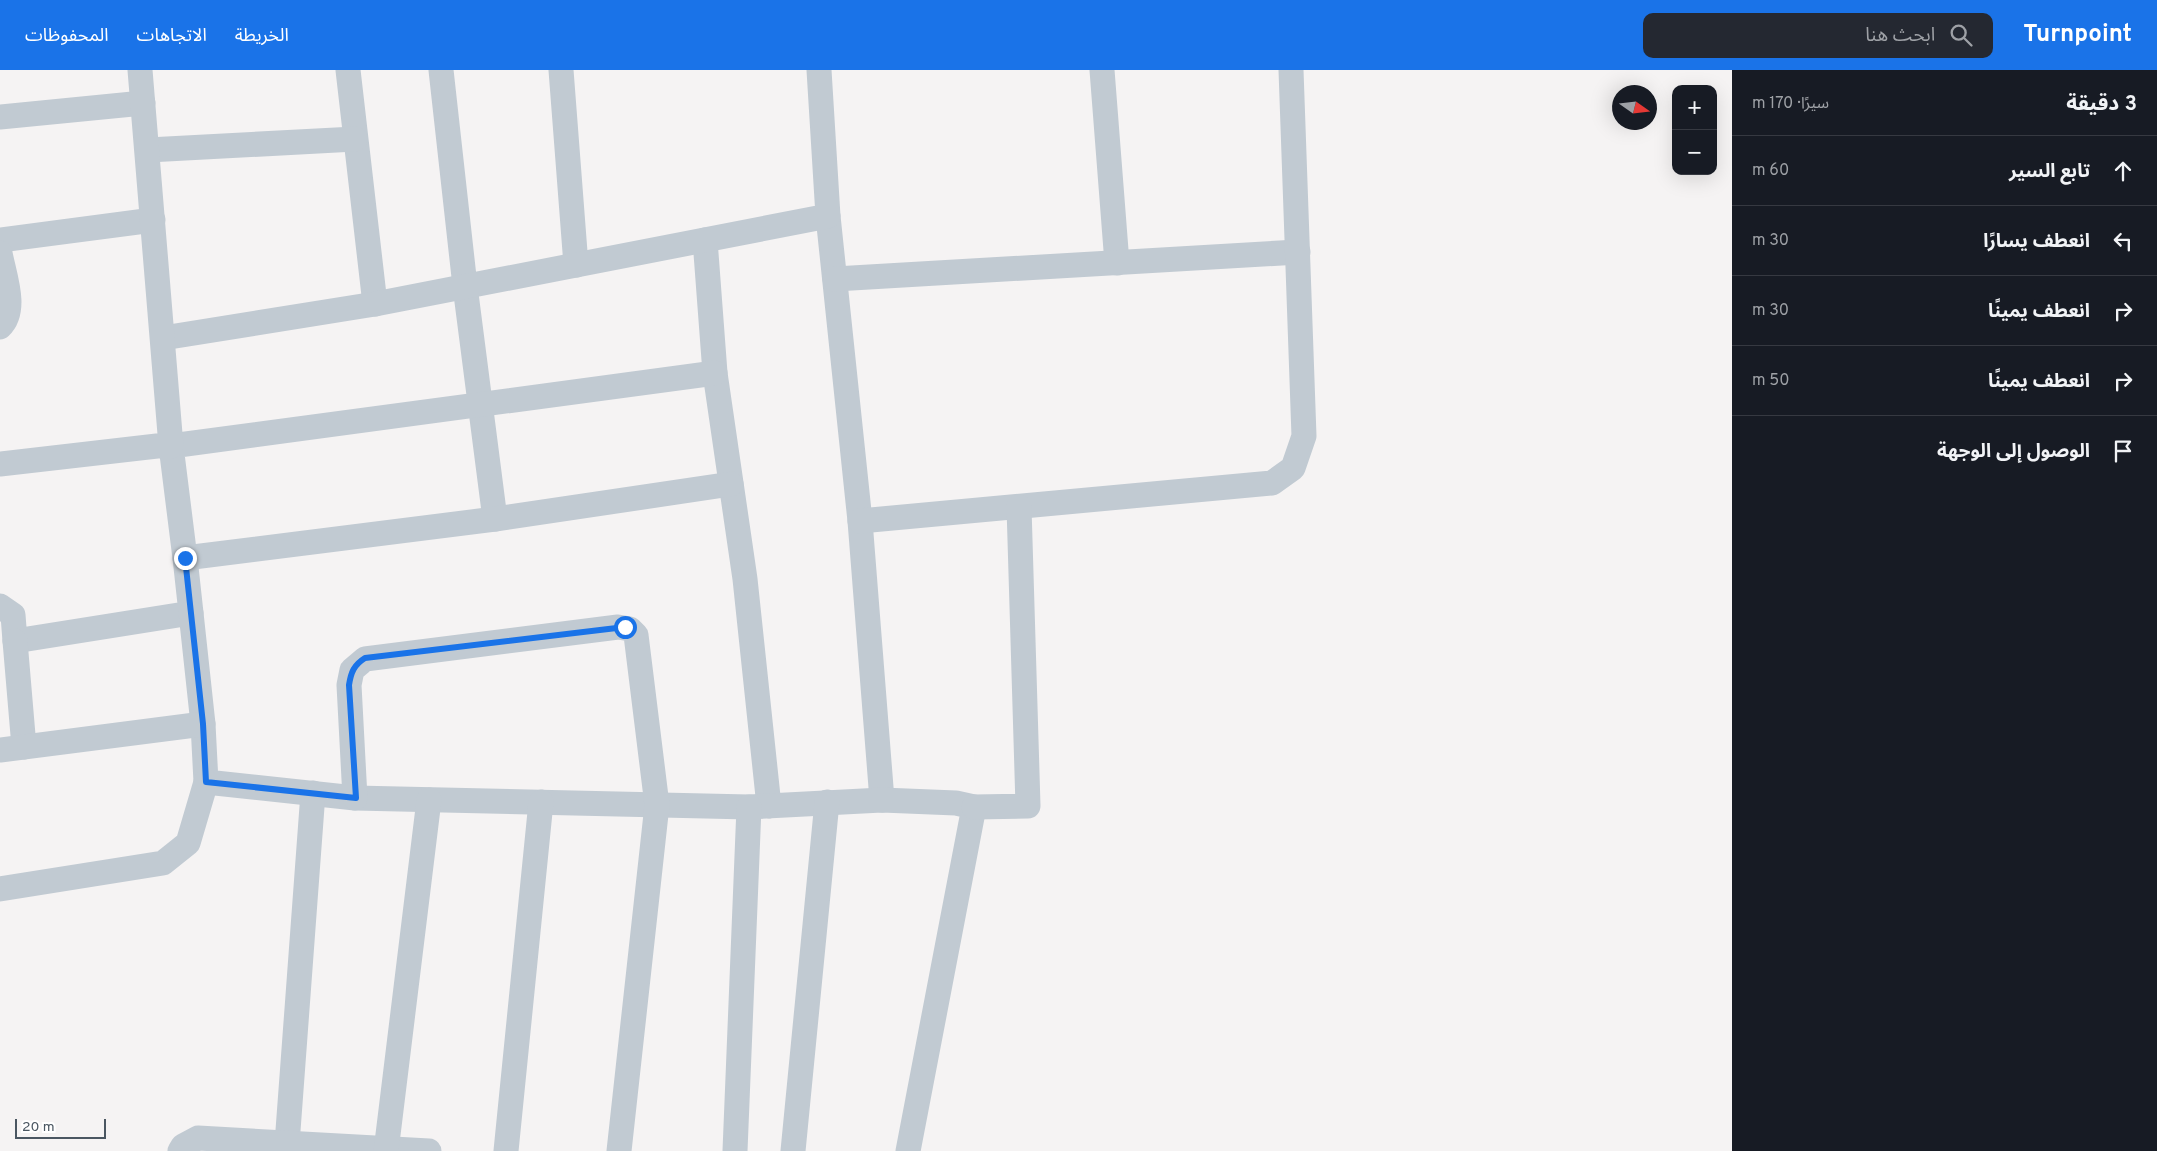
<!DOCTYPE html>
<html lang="ar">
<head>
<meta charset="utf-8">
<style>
	body { margin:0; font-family:Overpass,"Noto Sans Arabic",sans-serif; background:#242831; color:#f1f3f6; direction:rtl }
	.controls { position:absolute; right:15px; top:15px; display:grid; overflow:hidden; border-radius:10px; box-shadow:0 5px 20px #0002 }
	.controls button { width:45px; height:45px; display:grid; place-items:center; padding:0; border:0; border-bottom:1px solid #363941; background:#171b24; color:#f1f3f6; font:25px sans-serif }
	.compass { position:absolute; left:1612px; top:15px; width:45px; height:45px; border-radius:50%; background:#171b24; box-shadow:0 5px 20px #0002; rotate:104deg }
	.scale { position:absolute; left:15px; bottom:12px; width:91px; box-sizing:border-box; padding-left:5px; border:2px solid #4a5661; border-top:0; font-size:14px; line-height:18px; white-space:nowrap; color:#4a5661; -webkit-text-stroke:4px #fff; paint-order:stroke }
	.stop { position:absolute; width:15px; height:15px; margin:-11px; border:4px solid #1a73e8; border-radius:50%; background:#fff }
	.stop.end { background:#1a73e8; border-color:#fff; box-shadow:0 1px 5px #0008 }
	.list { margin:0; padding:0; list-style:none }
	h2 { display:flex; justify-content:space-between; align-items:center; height:65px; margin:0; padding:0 20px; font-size:21px }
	h2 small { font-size:16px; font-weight:400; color:#9ea1a6 }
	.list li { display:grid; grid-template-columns:32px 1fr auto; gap:15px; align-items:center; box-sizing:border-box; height:70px; padding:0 20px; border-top:1px solid #363941 }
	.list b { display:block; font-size:19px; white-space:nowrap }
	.list em { font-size:16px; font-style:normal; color:#9ea1a6 }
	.icon { flex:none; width:28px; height:28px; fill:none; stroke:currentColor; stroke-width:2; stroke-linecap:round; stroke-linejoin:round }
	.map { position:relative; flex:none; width:1732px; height:1081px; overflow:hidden; direction:ltr }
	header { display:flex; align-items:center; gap:30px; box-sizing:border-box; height:70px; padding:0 25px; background:#1a73e8; color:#fff }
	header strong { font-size:24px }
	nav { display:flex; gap:28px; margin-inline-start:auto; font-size:18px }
	.search { width:350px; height:45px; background:#242831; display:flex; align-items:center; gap:12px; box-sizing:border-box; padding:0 18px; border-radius:10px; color:#9ea1a6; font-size:19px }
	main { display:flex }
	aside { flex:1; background:#171b24 }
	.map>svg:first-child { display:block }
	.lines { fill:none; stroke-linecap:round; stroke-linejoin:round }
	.street { stroke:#c1cad2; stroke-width:25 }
	.route { stroke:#1a73e8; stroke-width:6 }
</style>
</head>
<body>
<header>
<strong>Turnpoint</strong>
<div class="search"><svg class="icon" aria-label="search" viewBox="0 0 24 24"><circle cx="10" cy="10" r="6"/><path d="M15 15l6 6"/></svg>ابحث هنا</div>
<nav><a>الخريطة</a><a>الاتجاهات</a><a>المحفوظات</a></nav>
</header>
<main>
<aside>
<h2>3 دقيقة<small>سيرًا · 170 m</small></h2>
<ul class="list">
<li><svg class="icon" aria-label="ahead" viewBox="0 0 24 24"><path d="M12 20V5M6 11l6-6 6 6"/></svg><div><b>تابع السير</b></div><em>60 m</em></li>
<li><svg class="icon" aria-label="left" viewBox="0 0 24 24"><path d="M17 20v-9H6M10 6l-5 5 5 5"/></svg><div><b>انعطف يسارًا</b></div><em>30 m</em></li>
<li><svg class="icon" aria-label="right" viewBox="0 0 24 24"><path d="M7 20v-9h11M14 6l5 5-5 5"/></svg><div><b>انعطف يمينًا</b></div><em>30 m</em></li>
<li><svg class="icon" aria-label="right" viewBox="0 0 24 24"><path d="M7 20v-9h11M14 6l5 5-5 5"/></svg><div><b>انعطف يمينًا</b></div><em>50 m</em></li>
<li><svg class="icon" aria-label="arrive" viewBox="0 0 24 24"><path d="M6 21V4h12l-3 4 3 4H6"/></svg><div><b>الوصول إلى الوجهة</b></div></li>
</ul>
</aside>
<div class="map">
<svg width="1732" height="1081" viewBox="0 0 1732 1081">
	<rect width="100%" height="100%" fill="#f5f3f3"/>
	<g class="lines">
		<g class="street">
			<path d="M348,0L375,234"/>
			<path d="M441,0L465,216L495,449"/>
			<path d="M561,0L576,195"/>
			<path d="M1102,0L1117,193"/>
			<path d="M0,47L143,33"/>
			<path d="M148,80L355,69"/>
			<path d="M828,146L860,451L882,730"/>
			<path d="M0,170L153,150"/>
			<path d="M705,170L715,303L745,509L769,736"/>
			<path d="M0,183C4,205 18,240 0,257"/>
			<path d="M835,209L1298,182"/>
			<path d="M163,268L375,234L828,146L819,0"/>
			<path d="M715,303L171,376L185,488L495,449L731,414"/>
			<path d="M0,394L157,376H171L140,0"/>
			<path d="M860,451L1272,413L1293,398L1304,366L1291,0"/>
			<path d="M0,536L13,545L15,571L191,543L185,488"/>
			<path d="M191,543L203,654L206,712L355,728L749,737L882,730L956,733L974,737L908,1081"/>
			<path d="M15,571L24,677"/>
			<path d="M0,680L203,654"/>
			<path d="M355,728L349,615L352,600L365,589L618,557L630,559L636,565L657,735L619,1081"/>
			<path d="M974,737L1028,736L1019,437"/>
			<path d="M0,819L163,793L188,773L206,712"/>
			<path d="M287,1074L313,723"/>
			<path d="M180,1081L183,1076L198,1068L429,1081"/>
			<path d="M386,1081L429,730"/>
			<path d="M506,1081L541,732"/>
			<path d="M735,1081L749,737"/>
			<path d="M793,1081L827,732"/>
		</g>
	</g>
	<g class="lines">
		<path class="route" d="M185,488L203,654L206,712L356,728L349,615C351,602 354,595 365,588L625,557"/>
	</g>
</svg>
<div class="controls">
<button>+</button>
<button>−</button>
</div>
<svg class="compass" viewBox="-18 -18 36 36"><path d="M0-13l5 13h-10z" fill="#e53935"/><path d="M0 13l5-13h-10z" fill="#9ea1a6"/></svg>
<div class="scale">20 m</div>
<div class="stop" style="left:625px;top:557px"></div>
<div class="stop end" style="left:185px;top:488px"></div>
</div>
</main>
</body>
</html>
